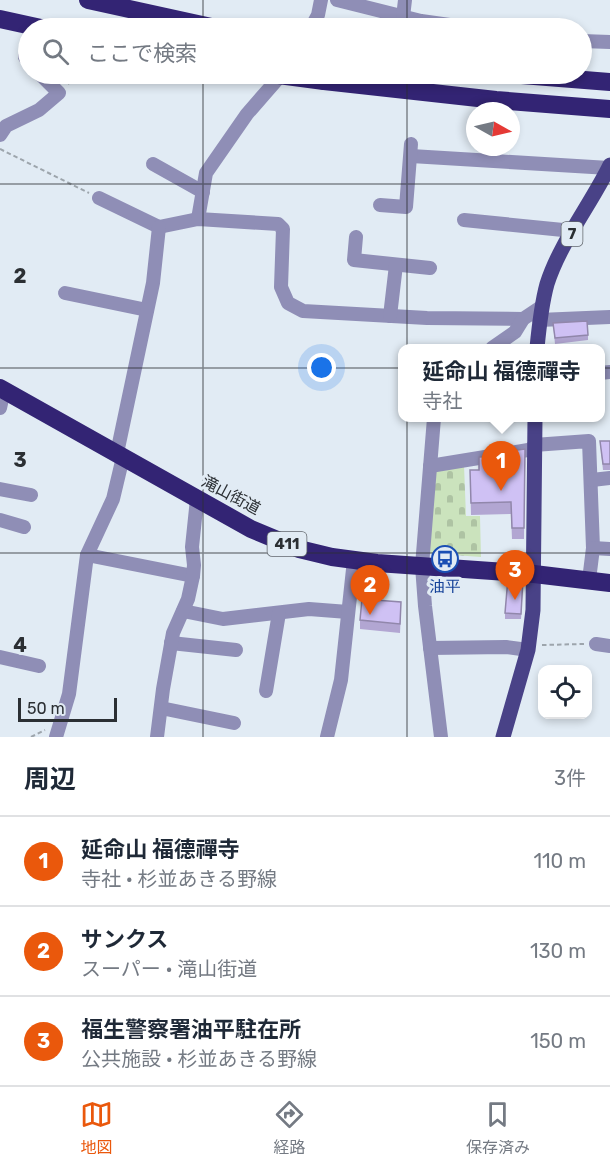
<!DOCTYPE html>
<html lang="ja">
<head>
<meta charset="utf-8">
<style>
	body { margin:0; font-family:Rubik,"Noto Sans JP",sans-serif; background:#f6f6f7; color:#1f2937 }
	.controls { position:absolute; right:18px; bottom:18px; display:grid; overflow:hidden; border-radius:12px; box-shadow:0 3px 9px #0003 }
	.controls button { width:54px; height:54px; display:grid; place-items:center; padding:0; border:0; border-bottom:2px solid #e0e1e3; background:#fff; color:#1f2937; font:30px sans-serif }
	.compass { position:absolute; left:466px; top:102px; width:54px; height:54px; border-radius:50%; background:#fff; box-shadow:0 3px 9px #0003; rotate:98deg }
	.scale { position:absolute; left:18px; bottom:15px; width:99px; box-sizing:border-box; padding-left:6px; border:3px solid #2b2f33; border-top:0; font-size:16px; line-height:21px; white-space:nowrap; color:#2b2f33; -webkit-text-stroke:4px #e1ebf4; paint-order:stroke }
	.you { position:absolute; left:322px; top:368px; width:21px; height:21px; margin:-15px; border:4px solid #fff; border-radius:50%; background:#1a73e8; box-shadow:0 0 0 9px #1a73e833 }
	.badge { display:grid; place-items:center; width:39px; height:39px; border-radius:50%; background:#ea580c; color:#fff; font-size:20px; font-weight:700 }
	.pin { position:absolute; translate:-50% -50px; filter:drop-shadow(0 2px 3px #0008) }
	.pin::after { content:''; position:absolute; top:32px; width:21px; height:18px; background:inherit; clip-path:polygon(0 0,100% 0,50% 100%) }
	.popup { position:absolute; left:398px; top:344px; width:207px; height:78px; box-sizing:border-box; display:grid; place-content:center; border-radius:12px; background:#fff; filter:drop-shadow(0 2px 4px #0005); font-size:20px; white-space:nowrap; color:#747a83 }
	.popup b { font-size:22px; color:#1f2937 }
	.popup::after { content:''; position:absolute; left:50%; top:100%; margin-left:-12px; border:12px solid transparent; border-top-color:#fff }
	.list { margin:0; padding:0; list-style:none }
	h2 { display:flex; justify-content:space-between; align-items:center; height:78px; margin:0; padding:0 24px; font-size:26px }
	h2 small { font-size:20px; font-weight:400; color:#747a83 }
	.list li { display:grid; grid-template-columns:39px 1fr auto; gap:18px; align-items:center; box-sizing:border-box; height:90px; padding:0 24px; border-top:2px solid #e0e1e3 }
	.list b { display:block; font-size:22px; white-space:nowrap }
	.list p { margin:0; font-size:20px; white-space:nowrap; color:#747a83 }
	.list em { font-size:20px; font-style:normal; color:#747a83 }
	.icon { flex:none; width:33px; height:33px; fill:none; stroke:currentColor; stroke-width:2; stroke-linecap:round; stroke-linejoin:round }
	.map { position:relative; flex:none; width:610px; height:737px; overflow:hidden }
	.search { position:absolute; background:#fff; box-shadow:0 3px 9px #0003; left:18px; right:18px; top:18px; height:66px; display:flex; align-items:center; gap:15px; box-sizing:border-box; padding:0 21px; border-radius:33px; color:#747a83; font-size:22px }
	.sheet { height:348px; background:#fff }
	nav { display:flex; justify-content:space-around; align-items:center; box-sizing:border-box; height:84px; border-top:2px solid #e0e1e3; background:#fff; font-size:16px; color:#747a83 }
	nav a { display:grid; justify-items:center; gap:3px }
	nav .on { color:#ea580c }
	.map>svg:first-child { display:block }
	.cemetery { fill:url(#cemetery-stones) }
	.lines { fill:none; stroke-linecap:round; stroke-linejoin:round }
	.path { stroke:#9da5ac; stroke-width:2; stroke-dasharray:4.5 3; stroke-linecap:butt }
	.minor { stroke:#8f8eb6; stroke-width:14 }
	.major { stroke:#494287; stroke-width:15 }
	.highway { stroke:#332474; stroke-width:18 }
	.highway-bridge { stroke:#332474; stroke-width:18 }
	.wall { fill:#b2a6d2 }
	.building { fill:#cfc1f4; stroke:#9187ab; stroke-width:1.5 }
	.grid { fill:none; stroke:#2b2f33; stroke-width:1.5; stroke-opacity:0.55 }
	.labels { text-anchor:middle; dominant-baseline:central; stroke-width:6; stroke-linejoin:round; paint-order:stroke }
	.shield { fill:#e1ebf4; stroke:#62676d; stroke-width:1.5 }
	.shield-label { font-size:15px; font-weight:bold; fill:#2b2f33 }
	.street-label { font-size:16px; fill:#2b2f33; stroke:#e1ebf4 }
	.transit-label { font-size:16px; fill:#164399; stroke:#e1ebf4 }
	.grid-label { font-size:20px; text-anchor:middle; font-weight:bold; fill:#2b2f33; stroke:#e1ebf4; stroke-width:6; stroke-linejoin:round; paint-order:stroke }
</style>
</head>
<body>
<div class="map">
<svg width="610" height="737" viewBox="0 0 610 737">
	<defs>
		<pattern id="cemetery-stones" width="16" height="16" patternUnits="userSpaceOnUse" patternTransform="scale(1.5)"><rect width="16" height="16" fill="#cbe3bd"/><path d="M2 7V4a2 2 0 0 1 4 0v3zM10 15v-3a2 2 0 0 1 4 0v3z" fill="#aec3a3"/></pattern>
	</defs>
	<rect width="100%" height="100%" fill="#e1ebf4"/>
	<path class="cemetery" d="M464,465L466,516H480L481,557L426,553L432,470Z"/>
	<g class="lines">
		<g class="path">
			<path d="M68,84L79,74"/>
			<path d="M0,149L89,193"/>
			<path d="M542,645L584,644"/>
			<path d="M31,737L45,730"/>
		</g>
		<g class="minor">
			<path d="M337,0L421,21L471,28"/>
			<path d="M403,17L405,0"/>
			<path d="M311,28L318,15L321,0"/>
			<path d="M582,41L610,42"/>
			<path d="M25,57L28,61"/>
			<path d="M0,135L6,126L39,110L59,93L40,74"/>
			<path d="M411,156L609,168"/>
			<path d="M153,164L203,192"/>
			<path d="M99,198L159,227L198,219L278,224L283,229L281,287L288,303L303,311L427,318L523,319"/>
			<path d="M380,205L406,207L411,144"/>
			<path d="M198,219L206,173L247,114L282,74"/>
			<path d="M464,220L573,231"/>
			<path d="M356,237L354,260L430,268"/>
			<path d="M65,293L147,310"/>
			<path d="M390,316L396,265"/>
			<path d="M539,320L610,317"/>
			<path d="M492,348L515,332L523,319L541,307"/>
			<path d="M600,373L610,372"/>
			<path d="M0,408L4,390"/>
			<path d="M434,418L422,566L425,606L441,737"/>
			<path d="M534,445L589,441L593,548L589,580"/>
			<path d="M117,453L153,283L159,227"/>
			<path d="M430,466L534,449"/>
			<path d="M592,480L610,478"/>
			<path d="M0,489L31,495"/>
			<path d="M0,520L24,527"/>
			<path d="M593,548L610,549"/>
			<path d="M87,555L193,576"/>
			<path d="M183,611L223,619L309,609L348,612"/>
			<path d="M171,643L236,650"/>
			<path d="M596,644L610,646"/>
			<path d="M430,648L506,647L528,650"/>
			<path d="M0,657L39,666"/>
			<path d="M266,691L279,613"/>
			<path d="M161,708L234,723"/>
			<path d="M56,737L69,694L87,555L113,499L123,457"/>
			<path d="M157,737L163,689L173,633L188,599L193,576L194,565L192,547L197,499"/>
			<path d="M327,737L341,680L354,560"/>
		</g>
		<g class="major">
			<path d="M537,348C539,327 541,306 547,284C560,243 591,204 610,165"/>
			<path d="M503,737L528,650L533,610L535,418"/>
		</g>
		<g class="highway">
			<path d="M0,19L41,28"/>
			<path d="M509,74L610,82"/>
			<path d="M324,81L496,100L610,109"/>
			<path d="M0,388L251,529L299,549L332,557L377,563L534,574L610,583"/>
		</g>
		<g class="highway-bridge">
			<path d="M88,0L216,28"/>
			<path d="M271,74L324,81"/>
		</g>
	</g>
	<g class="wall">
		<path d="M553,323L588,335V340L555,344Z"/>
		<path d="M600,441H610V470H603Z"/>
		<path d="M525,449L524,539H512L511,514L471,515L470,470H479L503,456Z"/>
		<path d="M523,585L521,619H505V613Z"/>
		<path d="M401,611L400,633L360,629V620Z"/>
	</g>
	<g class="building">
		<path d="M587,321L588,335L555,338L553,323Z"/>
		<path d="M600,441H610V464H603Z"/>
		<path d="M525,449L524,528H512L511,502L471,503L470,470H479V457L503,456V452Z"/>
		<path d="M508,578L523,579L521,614L505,613Z"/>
		<path d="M362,599L401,602L400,624L360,620Z"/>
	</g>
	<path class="grid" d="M203,0V28M407,0V28M203,74V737M407,74V737M0,184H610M0,368H610M0,553H610"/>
	<defs>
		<symbol id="bus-ring" viewBox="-11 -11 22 22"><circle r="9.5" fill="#e1ebf4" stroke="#1a4fb4" stroke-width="1.5"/><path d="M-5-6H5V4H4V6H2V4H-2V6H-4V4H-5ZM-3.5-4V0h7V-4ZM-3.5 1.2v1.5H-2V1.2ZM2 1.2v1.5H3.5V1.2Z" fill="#1a4fb4"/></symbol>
	</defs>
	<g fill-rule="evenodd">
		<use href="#bus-ring" x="430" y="544" width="30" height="30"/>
	</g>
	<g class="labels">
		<g class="shield">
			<rect x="561.5" y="222" width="21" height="24" rx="4.5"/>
			<rect x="267.5" y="532" width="39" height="24" rx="4.5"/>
		</g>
		<g class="shield-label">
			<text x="572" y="234">7</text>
			<text x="287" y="544">411</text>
		</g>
		<g class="street-label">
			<text transform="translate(231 495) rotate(28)">滝山街道</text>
		</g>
		<g class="transit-label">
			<text x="445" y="586">油平</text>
		</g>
	</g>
	<g class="grid-label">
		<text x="20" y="283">2</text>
		<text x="20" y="467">3</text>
		<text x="20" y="652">4</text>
	</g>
</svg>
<div class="controls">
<button><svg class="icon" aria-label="locate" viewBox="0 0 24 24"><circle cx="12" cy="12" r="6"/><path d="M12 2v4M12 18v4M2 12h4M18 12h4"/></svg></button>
</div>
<svg class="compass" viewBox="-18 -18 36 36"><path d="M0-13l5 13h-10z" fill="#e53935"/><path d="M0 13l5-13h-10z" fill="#747a83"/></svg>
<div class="scale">50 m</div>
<div class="you"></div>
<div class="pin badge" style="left:501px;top:491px">1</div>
<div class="popup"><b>延命山 福德禪寺</b>寺社</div>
<div class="pin badge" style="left:370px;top:615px">2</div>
<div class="pin badge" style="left:515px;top:600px">3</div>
<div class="search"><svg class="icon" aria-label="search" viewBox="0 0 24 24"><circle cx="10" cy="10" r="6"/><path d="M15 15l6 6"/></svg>ここで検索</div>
</div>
<section class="sheet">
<h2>周辺<small>3件</small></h2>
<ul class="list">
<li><span class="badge">1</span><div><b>延命山 福德禪寺</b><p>寺社 · 杉並あきる野線</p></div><em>110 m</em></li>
<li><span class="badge">2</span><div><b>サンクス</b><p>スーパー · 滝山街道</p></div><em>130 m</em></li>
<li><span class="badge">3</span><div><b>福生警察署油平駐在所</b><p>公共施設 · 杉並あきる野線</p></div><em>150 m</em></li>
</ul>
</section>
<nav>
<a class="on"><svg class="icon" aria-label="map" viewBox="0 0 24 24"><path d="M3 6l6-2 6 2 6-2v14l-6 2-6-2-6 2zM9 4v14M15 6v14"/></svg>地図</a>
<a><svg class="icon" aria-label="directions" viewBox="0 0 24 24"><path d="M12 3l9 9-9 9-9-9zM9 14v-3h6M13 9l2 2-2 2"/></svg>経路</a>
<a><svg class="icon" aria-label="saved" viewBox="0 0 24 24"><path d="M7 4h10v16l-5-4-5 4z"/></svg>保存済み</a>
</nav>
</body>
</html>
